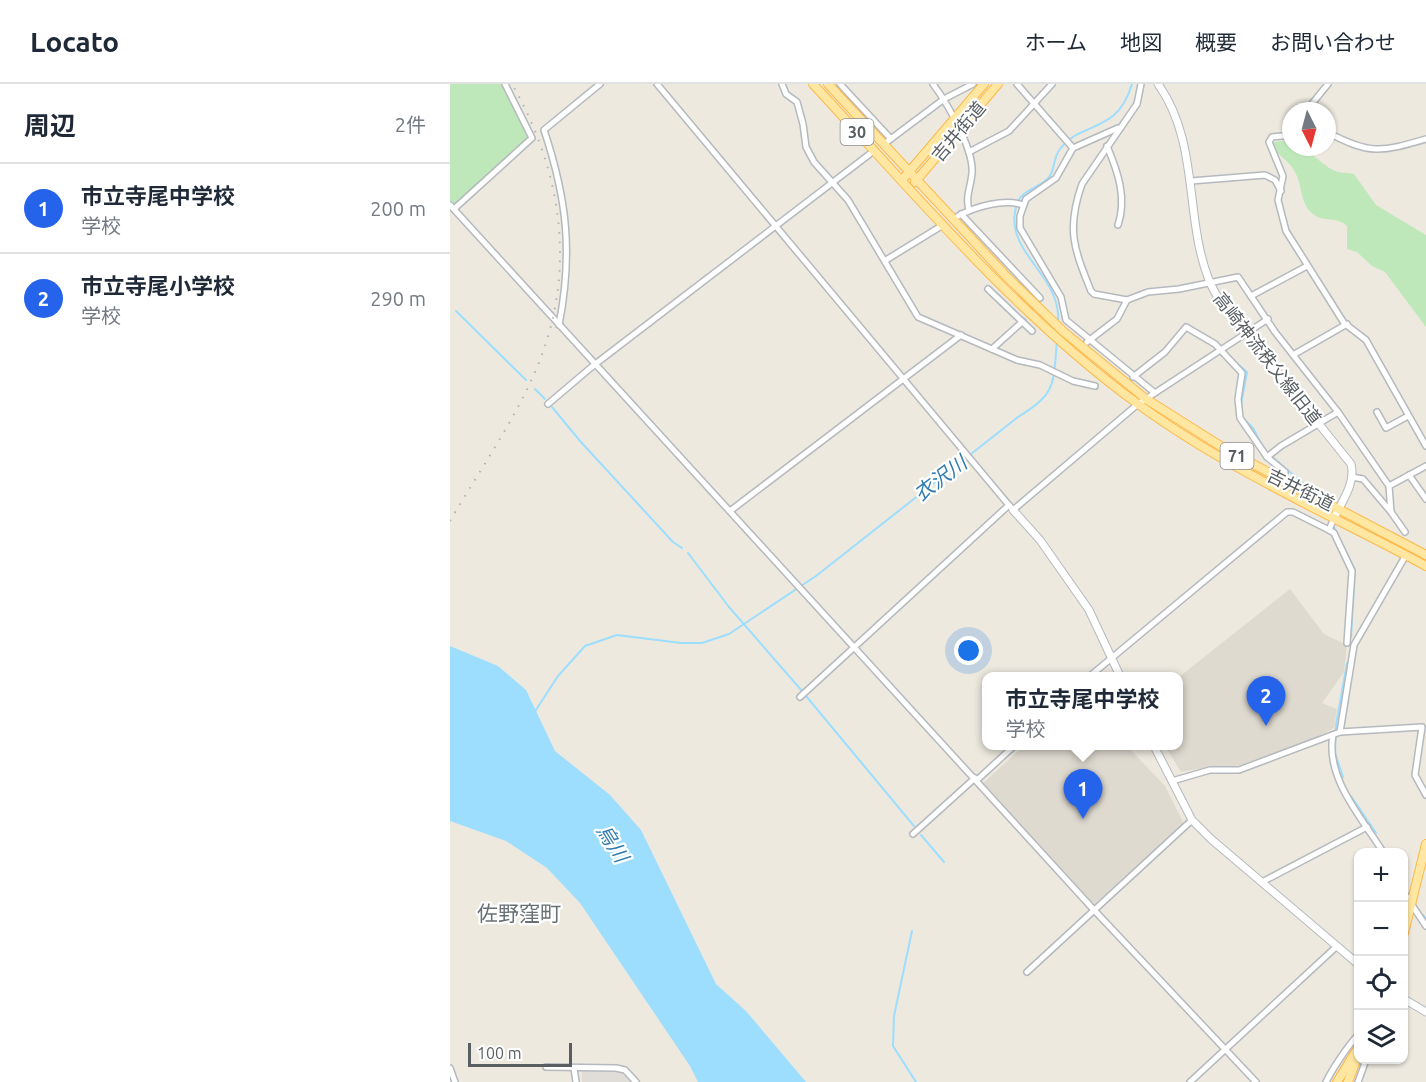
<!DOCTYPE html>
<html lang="ja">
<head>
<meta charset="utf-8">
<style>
	body { margin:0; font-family:Ubuntu,"Noto Sans JP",sans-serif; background:#f6f6f7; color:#1f2937 }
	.controls { position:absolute; right:18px; bottom:18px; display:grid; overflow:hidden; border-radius:12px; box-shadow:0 2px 4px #0004 }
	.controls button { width:54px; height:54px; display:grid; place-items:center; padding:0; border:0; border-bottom:2px solid #e0e1e3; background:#fff; color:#1f2937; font:30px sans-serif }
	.compass { position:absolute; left:832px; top:18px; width:54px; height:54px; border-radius:50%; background:#fff; box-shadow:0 2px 4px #0004; rotate:174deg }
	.scale { position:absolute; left:18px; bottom:15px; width:104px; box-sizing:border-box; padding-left:6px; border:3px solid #585e62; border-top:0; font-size:16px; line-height:21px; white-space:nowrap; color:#585e62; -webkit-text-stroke:4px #fff; paint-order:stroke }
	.you { position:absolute; left:519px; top:567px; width:21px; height:21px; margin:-15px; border:4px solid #fff; border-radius:50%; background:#1a73e8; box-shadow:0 0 0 9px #1a73e833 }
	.badge { display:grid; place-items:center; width:39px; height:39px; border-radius:50%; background:#2563eb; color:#fff; font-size:20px; font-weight:700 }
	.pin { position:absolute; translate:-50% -50px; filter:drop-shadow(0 2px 3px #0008) }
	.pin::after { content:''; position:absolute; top:32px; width:21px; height:18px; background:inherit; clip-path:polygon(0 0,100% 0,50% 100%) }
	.popup { position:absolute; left:532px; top:588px; width:201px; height:78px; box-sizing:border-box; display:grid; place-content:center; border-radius:12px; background:#fff; filter:drop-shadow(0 2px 4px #0005); font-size:20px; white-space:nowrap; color:#747a83 }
	.popup b { font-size:22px; color:#1f2937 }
	.popup::after { content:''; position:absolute; left:50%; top:100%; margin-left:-12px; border:12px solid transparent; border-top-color:#fff }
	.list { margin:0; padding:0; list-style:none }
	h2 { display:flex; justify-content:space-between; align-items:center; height:78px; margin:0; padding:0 24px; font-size:26px }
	h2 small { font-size:20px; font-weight:400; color:#747a83 }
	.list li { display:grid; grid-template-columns:39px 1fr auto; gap:18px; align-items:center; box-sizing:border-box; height:90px; padding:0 24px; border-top:2px solid #e0e1e3 }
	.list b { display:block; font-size:22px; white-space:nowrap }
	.list p { margin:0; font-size:20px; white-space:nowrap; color:#747a83 }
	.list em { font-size:20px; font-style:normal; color:#747a83 }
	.icon { flex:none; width:33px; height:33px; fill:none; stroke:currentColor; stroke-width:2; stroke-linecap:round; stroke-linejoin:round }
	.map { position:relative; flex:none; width:976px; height:998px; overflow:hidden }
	header { display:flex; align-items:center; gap:36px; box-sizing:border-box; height:84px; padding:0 30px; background:#fff; border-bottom:2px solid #e0e1e3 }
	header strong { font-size:28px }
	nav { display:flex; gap:33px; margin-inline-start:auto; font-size:21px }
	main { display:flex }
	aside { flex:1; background:#fff }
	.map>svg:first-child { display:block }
	.industrial { fill:#e0dcd7 }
	.education { fill:#dfdad0 }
	.green { fill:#bee8b9 }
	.water { fill:#9ddeff }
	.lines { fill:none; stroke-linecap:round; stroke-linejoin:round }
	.stream { stroke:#9ddeff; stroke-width:2 }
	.minor-tunnel { stroke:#c8c6c0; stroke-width:5; stroke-dasharray:5 2.5; stroke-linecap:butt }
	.minor-casing { stroke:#b5b9be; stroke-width:8 }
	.tertiary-casing { stroke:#b5b9be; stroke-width:9 }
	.primary-casing { stroke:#feb848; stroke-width:10 }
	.minor { stroke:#fff; stroke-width:5 }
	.tertiary { stroke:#fff; stroke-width:7 }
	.primary { stroke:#ffe7a2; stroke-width:8 }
	.rail { stroke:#b2b3b3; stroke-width:2; stroke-dasharray:1.5 8; stroke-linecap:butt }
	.labels { text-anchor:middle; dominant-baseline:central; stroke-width:4.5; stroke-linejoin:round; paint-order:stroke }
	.shield { fill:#fff; stroke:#8a8e91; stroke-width:1.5 }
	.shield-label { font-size:16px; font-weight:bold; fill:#585e62 }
	.street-label { font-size:18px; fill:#585e62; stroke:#fff }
	.water-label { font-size:20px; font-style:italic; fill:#307cb0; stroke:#fff }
	.quarter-label { font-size:21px; fill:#697074; stroke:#fff }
</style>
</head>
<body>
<header>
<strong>Locato</strong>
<nav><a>ホーム</a><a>地図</a><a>概要</a><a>お問い合わせ</a></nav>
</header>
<main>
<aside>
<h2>周辺<small>2件</small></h2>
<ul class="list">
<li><span class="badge">1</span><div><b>市立寺尾中学校</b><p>学校</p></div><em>200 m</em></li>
<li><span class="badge">2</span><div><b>市立寺尾小学校</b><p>学校</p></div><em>290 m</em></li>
</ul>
</aside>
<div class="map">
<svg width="976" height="998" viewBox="0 0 976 998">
	<rect width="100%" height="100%" fill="#ede9df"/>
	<path class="industrial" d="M132,987H169L183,998H132Z"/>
	<g class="education">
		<path d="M840,505L874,550L897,561L894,588L872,619L887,625L884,644L867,653L790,681L776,684L764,682L731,688L715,662H729V593Z"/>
		<path d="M574,662H677L715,702L734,740L644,820L533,699Z"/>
	</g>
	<g class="green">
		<path d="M0,0H52L79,53L5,121L0,118Z"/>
		<path d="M841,55V63C857,63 868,77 881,85C889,90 896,88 904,90L926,121L976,151V243L935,188L922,182L907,168L897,165V142C887,132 874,139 863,130C851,121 852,104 847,92C840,75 825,71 821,59Z"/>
	</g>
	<path class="water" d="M0,562L48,582L76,606L105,667L160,711L191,746L266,900L296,927L356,998H248L240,982L130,819L97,784L56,757L0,737Z"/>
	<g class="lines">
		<g class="stream">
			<path d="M6,227L76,296"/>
			<path d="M608,239C612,192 558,171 565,128C568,107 580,108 595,97C606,89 602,75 610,65C632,36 667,51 682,0"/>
			<path d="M784,277L797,288L791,321"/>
			<path d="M85,305L95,315"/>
			<path d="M102,323L130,357L223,458L232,464"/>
			<path d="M792,333L803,344L814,365"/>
			<path d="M820,371L861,406"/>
			<path d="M883,441L892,461"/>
			<path d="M895,466L905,486L901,553"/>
			<path d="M238,469L279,523L352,607"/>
			<path d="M356,612L464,742"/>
			<path d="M84,629L108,592L135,562L167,551L231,559H252L279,550L366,492L568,333C607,310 603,300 607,257"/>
			<path d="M893,693L885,669L886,641L897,579"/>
			<path d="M901,712L926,749"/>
			<path d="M471,751L494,778"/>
			<path d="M954,805V806"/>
			<path d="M973,831L976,835"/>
			<path d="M462,847L444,932L443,962L466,998"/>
		</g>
		<path class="minor-tunnel" d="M572,238L590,214"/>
		<defs>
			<g id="minor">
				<path d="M207,0L563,426L688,320L818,235"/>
				<path d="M332,0L336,10L347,18L353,40L356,63L364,78L398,116L468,233L567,276L590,281L623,297L645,302"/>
				<path d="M390,0L441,55"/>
				<path d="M483,0C497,19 524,65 522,89C521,103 515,112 519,126"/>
				<path d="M567,0L623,64"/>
				<path d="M691,0L687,20L632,100C616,145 624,165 641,207L644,210L677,216L698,208L729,205L788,193L825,248L888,328L939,402L976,382"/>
				<path d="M860,27L861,21L878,0"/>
				<path d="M668,44L623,64L606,94L576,115L570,132V144L611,213L616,236L705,309"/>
				<path d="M877,48C920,71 931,68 976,55"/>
				<path d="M841,51L822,53L819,58L833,92L828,116L836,147L894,239L916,256L976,362"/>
				<path d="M434,60L494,15L523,0"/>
				<path d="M657,62C668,88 677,114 668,141"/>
				<path d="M519,68L559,47L602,0"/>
				<path d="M741,97L815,91L825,96L831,107"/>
				<path d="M0,121L644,826L806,998"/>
				<path d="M4,125L82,54L55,0"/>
				<path d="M511,130L590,214"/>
				<path d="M508,132C525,123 554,114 573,121"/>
				<path d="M436,176L493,141"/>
				<path d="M538,205L582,247"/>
				<path d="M801,212L857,182"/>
				<path d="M109,241C123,169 117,115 94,46L150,0"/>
				<path d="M637,258L667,235L677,216"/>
				<path d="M542,265L572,238"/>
				<path d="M843,271L897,240"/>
				<path d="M683,293L715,268L736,243L765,260L792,289L788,315L790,334L817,373L835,388L833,397"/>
				<path d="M98,320L144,281L425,66"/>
				<path d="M927,328L936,344L958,332"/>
				<path d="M817,373L831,362L888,328"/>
				<path d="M959,391L976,415"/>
				<path d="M902,393L913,395L941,428L939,402"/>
				<path d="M280,427L511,251"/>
				<path d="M941,428L955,448"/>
				<path d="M879,446L884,449L902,487L897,559"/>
				<path d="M640,592L837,428H843L879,446L884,434"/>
				<path d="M350,613L559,421"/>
				<path d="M890,648L904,561L956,471"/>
				<path d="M883,651C875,694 912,734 933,768"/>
				<path d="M527,696L564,662"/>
				<path d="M722,697L760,686H789L890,648L972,643L965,691L976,711"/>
				<path d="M463,750L525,694"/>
				<path d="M812,798L917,743"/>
				<path d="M954,809L976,842"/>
				<path d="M577,888L742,736"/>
				<path d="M96,983L166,984L175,986L186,998"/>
				<path d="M0,984L5,998"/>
				<path d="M124,984L126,998"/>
				<path d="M740,998L886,863"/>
				<path d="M876,998C883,984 897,963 908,951"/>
				<path d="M908,998L916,976"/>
			</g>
			<g id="tertiary">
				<path d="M708,0C750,59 734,133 759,196C768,219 789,240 804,259C836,299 869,340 901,380C906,399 892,417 884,434"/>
				<path d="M563,426L590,456L639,526L670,592"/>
				<path d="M704,662L742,736L761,755L908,880"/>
				<path d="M954,915L976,928"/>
			</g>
			<g id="primary">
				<path d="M363,0C466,111 565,230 688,320C777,385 879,430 976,482"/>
				<path d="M378,0L557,193L614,248L696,315L780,368L976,471"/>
				<path d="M452,96L534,0"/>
				<path d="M465,98L548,0"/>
				<path d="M954,849L976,760"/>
				<path d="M887,998L908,964"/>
				<path d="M898,998L908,971"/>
			</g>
		</defs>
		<use href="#minor" class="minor-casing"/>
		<use href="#tertiary" class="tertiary-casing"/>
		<use href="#primary" class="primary-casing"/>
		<use href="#minor" class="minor"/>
		<use href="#tertiary" class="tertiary"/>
		<use href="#primary" class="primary"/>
		<path class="rail" d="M0,437C32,382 75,322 95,262C125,172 108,80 62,0"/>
	</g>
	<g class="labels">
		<g class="shield">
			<rect x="390.5" y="35" width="33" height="26" rx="4.5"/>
			<rect x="770.5" y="359" width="33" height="26" rx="4.5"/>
		</g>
		<g class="shield-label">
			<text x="407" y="48">30</text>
			<text x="787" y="372">71</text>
		</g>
		<g class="street-label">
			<text transform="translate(508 47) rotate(-50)">吉井街道</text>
			<text transform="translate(818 274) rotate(52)">高崎神流秩父線旧道</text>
			<text transform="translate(851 405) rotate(26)">吉井街道</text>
		</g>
		<g class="water-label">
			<text transform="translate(490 394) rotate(-37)">衣沢川</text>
			<text transform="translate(163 759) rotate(58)">烏川</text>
		</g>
		<g class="quarter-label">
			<text x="69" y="829">佐野窪町</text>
		</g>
	</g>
</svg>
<div class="controls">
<button>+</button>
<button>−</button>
<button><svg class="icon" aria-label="locate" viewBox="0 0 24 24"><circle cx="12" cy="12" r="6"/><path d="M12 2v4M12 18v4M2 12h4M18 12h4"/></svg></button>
<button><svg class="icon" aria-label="layers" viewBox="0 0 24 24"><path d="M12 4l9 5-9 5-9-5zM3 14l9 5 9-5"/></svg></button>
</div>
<svg class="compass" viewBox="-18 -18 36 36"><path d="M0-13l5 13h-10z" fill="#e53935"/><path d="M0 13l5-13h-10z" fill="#747a83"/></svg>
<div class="scale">100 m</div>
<div class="you"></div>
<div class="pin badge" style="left:633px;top:735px">1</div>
<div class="popup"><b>市立寺尾中学校</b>学校</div>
<div class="pin badge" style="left:816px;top:642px">2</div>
</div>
</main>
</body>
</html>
